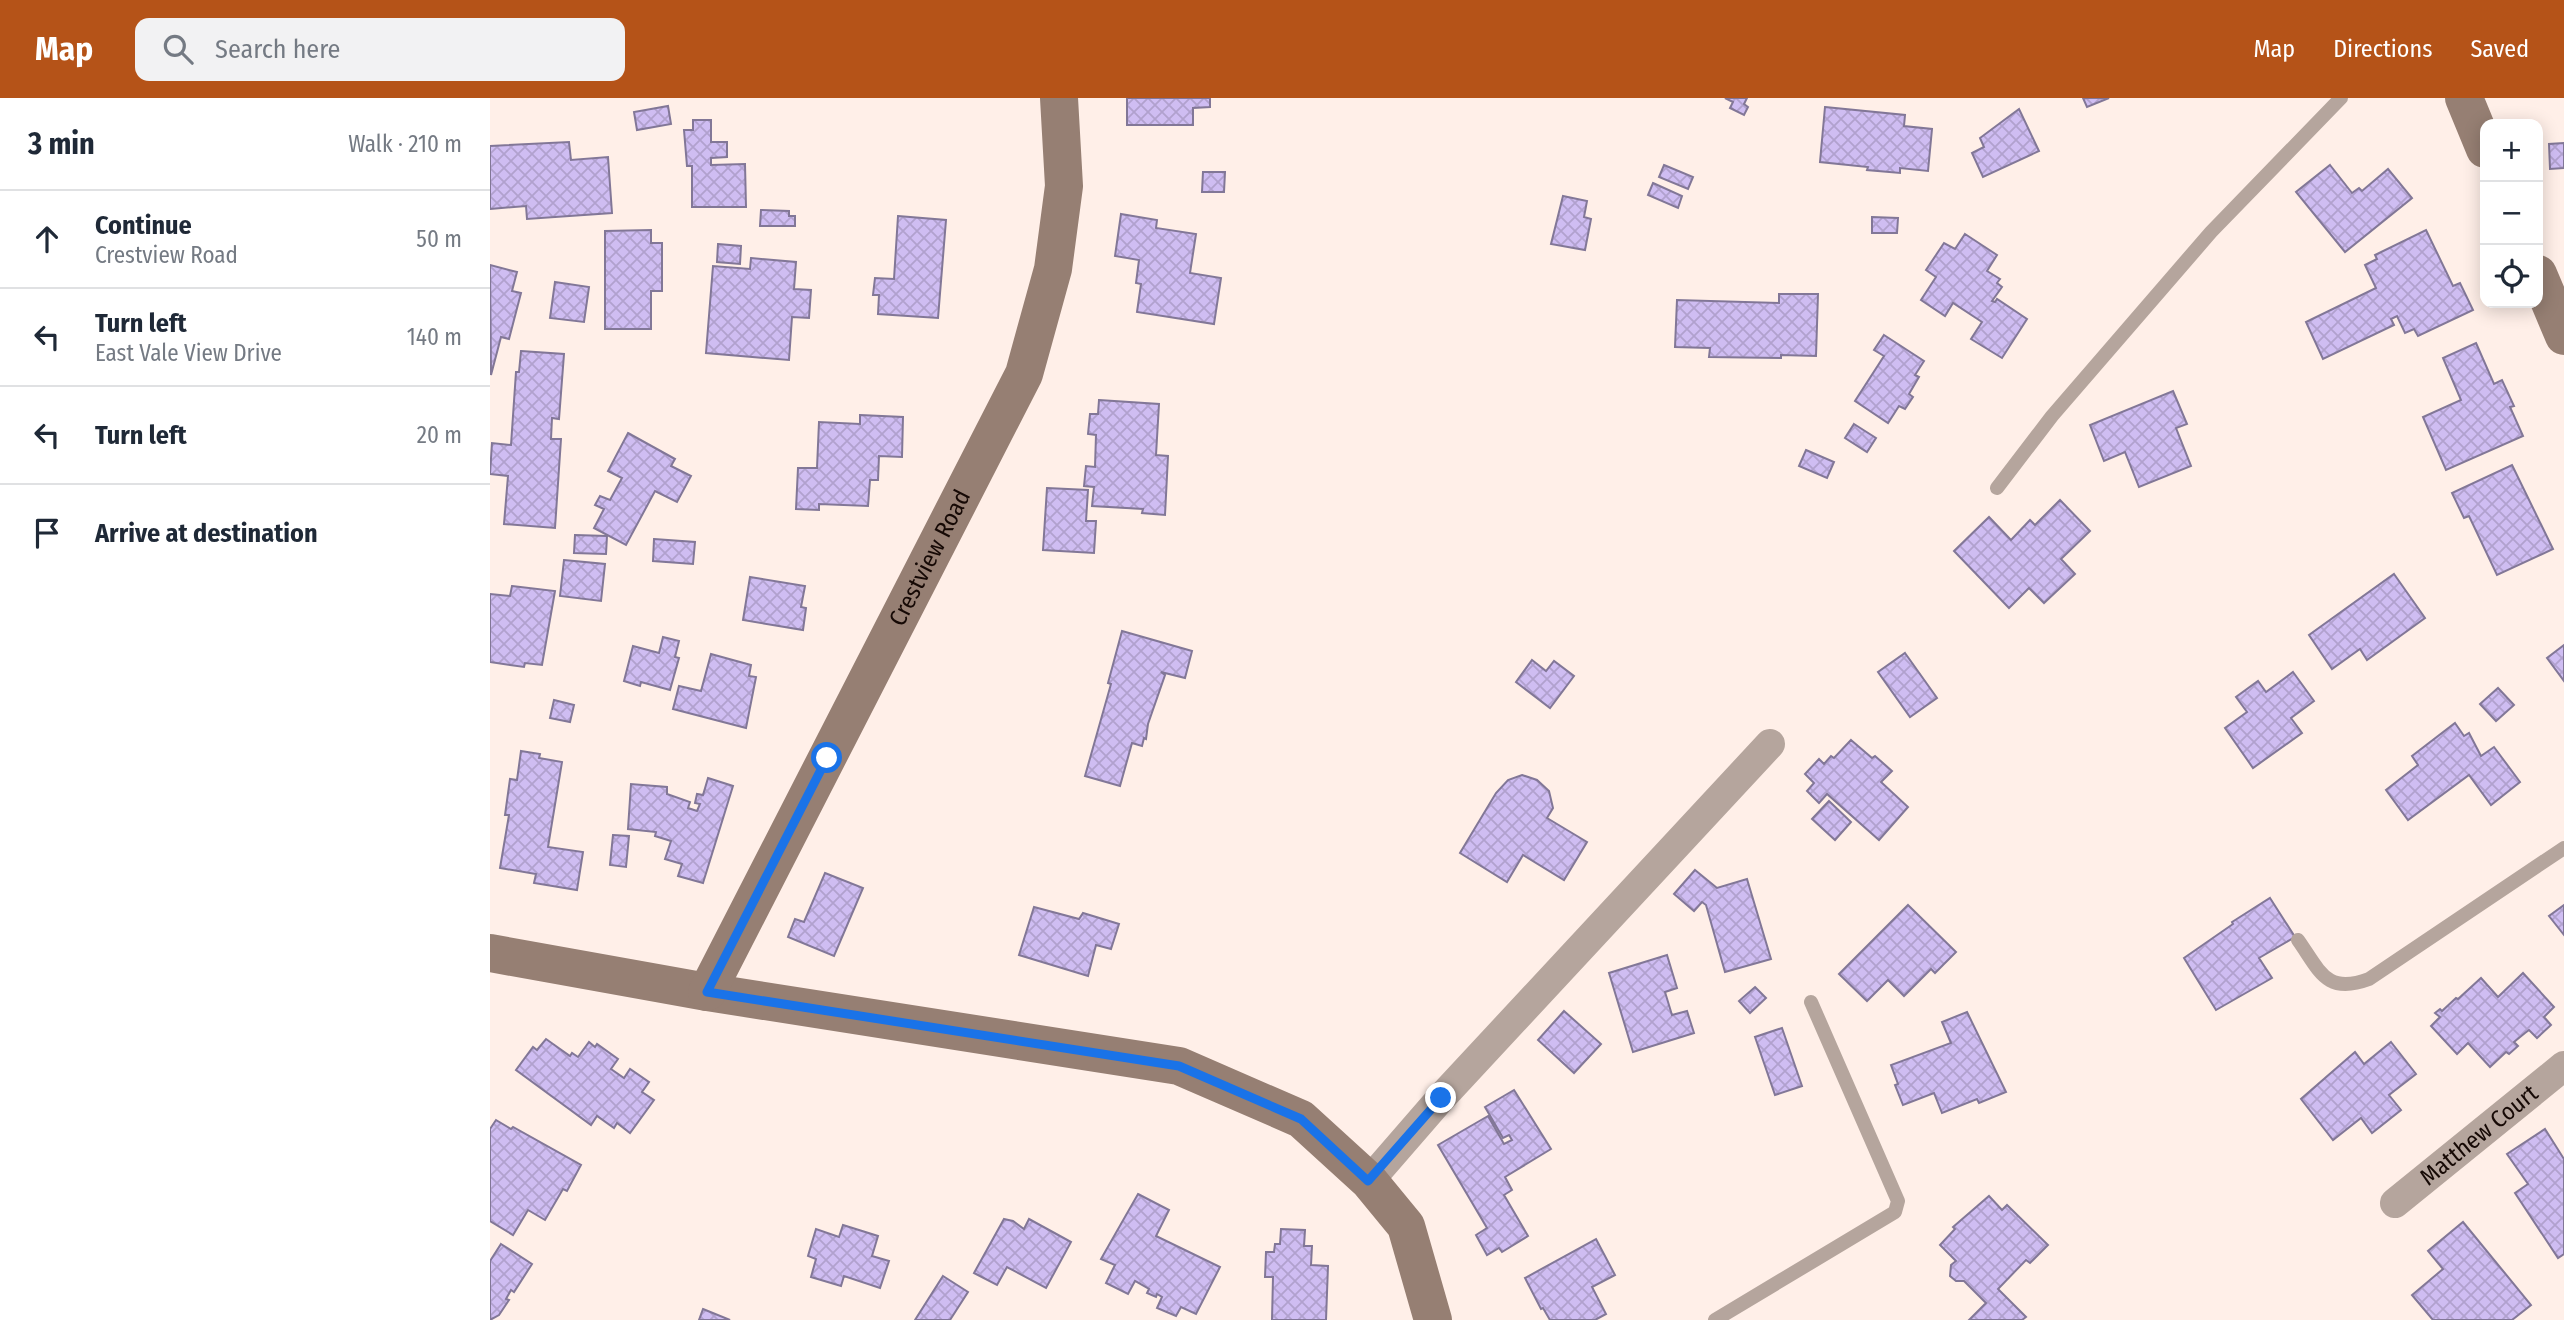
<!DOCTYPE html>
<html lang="en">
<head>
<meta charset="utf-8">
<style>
	body { margin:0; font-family:"Fira Sans Condensed",sans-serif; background:#f2f2f3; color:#1f2937 }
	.controls { position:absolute; right:21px; top:21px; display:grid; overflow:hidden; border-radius:14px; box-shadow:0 4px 18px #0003 }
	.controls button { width:63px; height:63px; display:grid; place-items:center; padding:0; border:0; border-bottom:2px solid #e0e1e3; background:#fff; color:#1f2937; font:35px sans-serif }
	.stop { position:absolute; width:21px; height:21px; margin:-16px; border:5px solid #1a73e8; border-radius:50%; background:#fff }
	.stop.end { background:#1a73e8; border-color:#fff; box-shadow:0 2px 7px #0008 }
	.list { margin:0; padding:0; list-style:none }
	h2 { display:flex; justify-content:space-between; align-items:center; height:91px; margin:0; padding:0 28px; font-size:30px }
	h2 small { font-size:23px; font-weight:400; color:#747a83 }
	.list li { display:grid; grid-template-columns:46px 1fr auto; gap:21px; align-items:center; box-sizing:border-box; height:98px; padding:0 28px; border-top:2px solid #e0e1e3 }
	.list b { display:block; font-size:26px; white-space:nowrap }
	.list p { margin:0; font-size:23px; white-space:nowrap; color:#747a83 }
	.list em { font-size:23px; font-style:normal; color:#747a83 }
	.icon { flex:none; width:38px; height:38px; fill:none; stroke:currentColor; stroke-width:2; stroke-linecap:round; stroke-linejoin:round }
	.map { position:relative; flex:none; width:2074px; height:1222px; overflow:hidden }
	header { display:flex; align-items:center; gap:42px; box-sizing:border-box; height:98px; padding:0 35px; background:#b55318; color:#fff }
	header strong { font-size:33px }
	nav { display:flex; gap:38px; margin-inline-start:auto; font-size:24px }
	.search { width:490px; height:63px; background:#f2f2f3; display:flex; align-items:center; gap:18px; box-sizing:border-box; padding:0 24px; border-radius:14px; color:#747a83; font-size:26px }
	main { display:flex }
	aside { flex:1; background:#fff }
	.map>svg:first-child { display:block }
	.building { fill:url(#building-cross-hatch); stroke:#827797; stroke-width:2 }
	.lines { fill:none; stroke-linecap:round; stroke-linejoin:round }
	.lane { stroke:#b5a59d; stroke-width:14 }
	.street { stroke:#b5a59d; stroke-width:30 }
	.secondary { stroke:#967f73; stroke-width:38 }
	.route { stroke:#1a73e8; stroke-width:9 }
	.labels { text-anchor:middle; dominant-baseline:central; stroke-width:7; stroke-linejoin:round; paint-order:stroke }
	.street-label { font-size:24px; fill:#160905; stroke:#fff }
</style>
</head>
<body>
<header>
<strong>Map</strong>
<div class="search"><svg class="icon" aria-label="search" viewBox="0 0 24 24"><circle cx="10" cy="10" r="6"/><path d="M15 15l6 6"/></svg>Search here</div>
<nav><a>Map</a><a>Directions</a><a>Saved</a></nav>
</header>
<main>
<aside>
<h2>3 min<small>Walk · 210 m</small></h2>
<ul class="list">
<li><svg class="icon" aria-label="ahead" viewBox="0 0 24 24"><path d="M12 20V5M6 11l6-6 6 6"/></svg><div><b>Continue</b><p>Crestview Road</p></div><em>50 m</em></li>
<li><svg class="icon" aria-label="left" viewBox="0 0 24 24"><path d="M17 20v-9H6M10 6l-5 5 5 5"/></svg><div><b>Turn left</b><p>East Vale View Drive</p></div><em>140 m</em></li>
<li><svg class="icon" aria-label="left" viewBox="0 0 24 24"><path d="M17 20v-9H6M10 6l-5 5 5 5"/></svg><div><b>Turn left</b></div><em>20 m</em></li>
<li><svg class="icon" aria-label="arrive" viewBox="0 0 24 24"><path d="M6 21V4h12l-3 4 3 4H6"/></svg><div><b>Arrive at destination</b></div></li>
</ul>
</aside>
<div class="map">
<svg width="2074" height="1222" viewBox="0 0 2074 1222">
	<defs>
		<pattern id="building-cross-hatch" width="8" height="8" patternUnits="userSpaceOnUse" patternTransform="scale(1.75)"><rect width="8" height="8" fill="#cfbdf2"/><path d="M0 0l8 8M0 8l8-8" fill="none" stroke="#b1a1ce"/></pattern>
	</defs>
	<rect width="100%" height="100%" fill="#ffefe8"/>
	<g class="building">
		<path d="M637,0H720V9L703,10V27H637Z"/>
		<path d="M1235,0H1257L1254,6L1258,9L1254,17L1240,10L1243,4Z"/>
		<path d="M1593,0H1619L1597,9Z"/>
		<path d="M178,8L181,26L147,32L144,14Z"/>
		<path d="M1335,9L1415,17L1414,28L1442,31L1438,73L1410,70V75L1377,72L1378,69L1330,64Z"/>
		<path d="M1529,11L1549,53L1493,79L1482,55L1494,49L1490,40Z"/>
		<path d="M203,22H221V44H237V59L221,60V67L255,66L256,109H202V68H197L194,32H203Z"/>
		<path d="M79,44L81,62L118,59L122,115L37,121L36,108L0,111V48Z"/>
		<path d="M2074,45V70L2060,71L2059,46Z"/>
		<path d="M1174,67L1203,79L1198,91L1169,79Z"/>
		<path d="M1840,67L1862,95L1869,90L1872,93L1898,71L1922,100L1855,154L1806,94Z"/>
		<path d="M713,74H735L734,94H712Z"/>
		<path d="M1163,85L1192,98L1188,110L1158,97Z"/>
		<path d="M1073,98L1097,103L1094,119L1101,121L1095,152L1061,146Z"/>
		<path d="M271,112L299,113V118H305V128H270Z"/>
		<path d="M631,116L667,122L666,130L706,136L700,175L731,180L724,226L647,214L651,186L646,185L649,162L625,158Z"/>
		<path d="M408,118L456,122L448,220L388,216L389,197H383L385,180L404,181Z"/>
		<path d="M1382,119L1408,120L1407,135H1382Z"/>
		<path d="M161,132V145H172V193H161V231H115V133Z"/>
		<path d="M1936,132L1963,188L1970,185L1983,212L1928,238L1924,231L1915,235L1907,218L1901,221L1904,227L1833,261L1816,224L1886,190L1875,167L1887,161L1885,157Z"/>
		<path d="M1475,136L1507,157L1497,173L1510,181L1507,185L1512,189L1502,203L1505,204L1507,201L1537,221L1512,260L1481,241L1492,224L1463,205L1455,218L1431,202L1446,179L1436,172L1454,145L1465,151Z"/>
		<path d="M228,146L251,148L250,166L227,164Z"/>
		<path d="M261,160L306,164L304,191L321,192L319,220L302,219L299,262L216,255L223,168L260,171Z"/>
		<path d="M0,167L27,174L22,193L31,195L19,241L11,239L1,277Z"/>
		<path d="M65,184L99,189L94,224L60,220Z"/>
		<path d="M1289,196H1328L1326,258L1291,257V260L1219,259L1220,250L1185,249L1187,202L1289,205Z"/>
		<path d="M1394,237L1434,263L1425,277L1429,279L1419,296L1423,299L1415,311L1409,308L1398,325L1365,303L1394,258L1384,252Z"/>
		<path d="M1986,245L2004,286L2012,282L2024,308L2020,309L2033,338L1956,372L1933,319L1971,302L1953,260Z"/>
		<path d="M31,253L74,256L69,321L62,320L61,341H71L65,430L14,426L18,378L0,376L2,345L21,347L26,274H29Z"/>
		<path d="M1683,293L1697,326L1686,330L1701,368L1649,389L1635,354L1614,363L1600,327Z"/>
		<path d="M609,302L669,306L666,357L678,358L675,417L652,415L653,411L602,408L604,389L594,388L596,368L605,369L606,337L598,336L600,316H608Z"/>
		<path d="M370,317L413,319L412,359L389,358L388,382H380L378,408L329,406V412L306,411L308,370H327L329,324L370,326Z"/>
		<path d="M1364,326L1386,340L1377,354L1355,340Z"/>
		<path d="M138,335L185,361L181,368L201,378L187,404L165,393L136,447L104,430L114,411L105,407L110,398L120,402L132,380L118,373Z"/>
		<path d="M1316,352L1344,364L1337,380L1309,368Z"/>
		<path d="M2022,367L2063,451L2007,477L1979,418L1974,420L1962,395Z"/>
		<path d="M557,390L598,392L596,423H606L604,455L553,452Z"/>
		<path d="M1570,402L1600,433L1571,461L1585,476L1554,505L1539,490L1519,510L1464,453L1499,419L1521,442L1540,422L1545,427Z"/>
		<path d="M85,437L117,438L116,456L84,455Z"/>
		<path d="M164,441L205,444L203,466L163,463Z"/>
		<path d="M74,462L115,466L111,503L70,498Z"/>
		<path d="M1904,476L1935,520L1877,562L1870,551L1842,571L1819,537Z"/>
		<path d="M260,479L315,488L311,509L316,510L313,532L253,522Z"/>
		<path d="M22,488L65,493L52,567L35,565L34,569L0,564V496L20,498Z"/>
		<path d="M632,533L702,553L695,580L671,574L675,577L658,626L656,641L654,640L652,648L642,645L630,688L595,678L621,586L618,585Z"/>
		<path d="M173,539L189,543L185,559L189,560L180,592L151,584L150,588L134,583L143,548L169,555Z"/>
		<path d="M2074,547V583L2057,560Z"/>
		<path d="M1415,555L1447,600L1420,619L1388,574Z"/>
		<path d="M221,556L261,567L259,578L266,579L256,630L183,611L189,588L211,593Z"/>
		<path d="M1042,562L1056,573L1064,563L1084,578L1060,610L1026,584Z"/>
		<path d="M1803,574L1824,603L1801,620L1812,635L1763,670L1735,630L1757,614L1746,599L1768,583L1776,594Z"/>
		<path d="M2008,590L2024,607L2006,623L1990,606Z"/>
		<path d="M64,602L84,607L80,624L60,620Z"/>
		<path d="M1965,625L1974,638L1979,635L1991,658L2004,649L2030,684L2001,707L1979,677L1918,722L1896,692L1928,667L1922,658Z"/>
		<path d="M1361,642L1382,660L1385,658L1402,673L1391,684L1418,709L1389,742L1337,696L1329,705L1317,693L1324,685L1315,676L1329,661L1334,666L1341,658L1344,660Z"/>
		<path d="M31,653L50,656L49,660L72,664L58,749L93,754L87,792L44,785L46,776L10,770L19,717H15L20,681L27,682Z"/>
		<path d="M1032,677L1047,682L1059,693L1063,710L1057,720L1097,744L1074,782L1033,757L1017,784L970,755L1006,695L1018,682Z"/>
		<path d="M218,680L243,688L213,785L188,778L192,766L175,761L181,743L165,738L166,734L138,731L141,686L177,689V696L200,704L198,710L207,713L210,706L205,705L207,696L213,697Z"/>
		<path d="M1339,703L1361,724L1345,742L1322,721Z"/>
		<path d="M123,737L139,738L136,769L120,767Z"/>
		<path d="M1205,772L1227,790L1257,781L1281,861L1235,874L1216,807L1212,804L1204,813L1184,796Z"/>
		<path d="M335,775L373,790L344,858L298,839L305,821L314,824Z"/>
		<path d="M1780,800L1805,839L1769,860L1782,880L1726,912L1694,860L1743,826L1742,824Z"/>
		<path d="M1418,807L1466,854L1445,875L1441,871L1414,898L1398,882L1377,903L1349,876Z"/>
		<path d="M2074,807V837L2059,818Z"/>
		<path d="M544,809L589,821L593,815L629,826L621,851L606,847L598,878L529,857Z"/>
		<path d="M1177,857L1187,890L1175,894L1182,917L1197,913L1204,935L1143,954L1119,875Z"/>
		<path d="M2033,875L2064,909L2054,919L2061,927L2047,940L2039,932L2035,935L2024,944L2028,948L2019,956L2016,954L2000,969L1978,945L1967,956L1941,928L1950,919L1945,915L1950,911L1952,913L1966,900L1968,901L1991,880L2008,899Z"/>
		<path d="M1265,889L1276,900L1260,915L1249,903Z"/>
		<path d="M1074,913L1111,946L1084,975L1048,942Z"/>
		<path d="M1477,914L1516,994L1489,1005L1487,1001L1452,1015L1444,995L1413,1007L1405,987L1408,986L1401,967L1461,945L1452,924Z"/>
		<path d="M1292,930L1312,988L1285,997L1265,939Z"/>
		<path d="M56,941L80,958L82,955L88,959L99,944L105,949L107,946L128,961L121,971L134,980L140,971L159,984L152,994L164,1002L140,1035L127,1025L124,1030L107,1018L101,1027L26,972L43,949L47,952Z"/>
		<path d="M1901,944L1926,976L1899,997L1911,1012L1882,1035L1871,1020L1843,1042L1811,1001L1865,954L1874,966Z"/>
		<path d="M1024,992L1061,1051L1015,1079L1022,1092L1014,1097L1038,1138L1012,1154L1009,1150L997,1157L986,1137L997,1130L948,1047L998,1018L1014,1046L1022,1042L1019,1037L1013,1040L995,1009Z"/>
		<path d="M6,1022L21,1031L23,1029L91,1067L77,1093L73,1091L55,1122L38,1112L23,1137L0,1123V1031Z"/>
		<path d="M2055,1031L2074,1061V1156L2068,1160L2025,1095L2038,1086L2017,1056Z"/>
		<path d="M648,1096L679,1112L666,1138L730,1169L706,1216L691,1209L686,1218L667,1210L672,1199L667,1196L666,1199L657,1195L659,1191L645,1183L638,1196L616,1185L625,1167L611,1161Z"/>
		<path d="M1499,1098L1512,1112L1517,1107L1558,1147L1540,1165L1536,1162L1508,1191L1536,1219L1532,1222H1479L1496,1205L1474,1183H1466L1460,1178L1461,1167L1466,1163L1450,1147L1465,1131L1463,1129Z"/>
		<path d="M514,1121L523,1123L534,1131L539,1121L581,1144L556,1190L517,1169L507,1187L484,1175Z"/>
		<path d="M1973,1124L2041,1207L2022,1222H1943L1922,1197L1953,1171L1938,1153Z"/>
		<path d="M353,1127L388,1138L382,1158L399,1163L390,1190L354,1178L351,1188L321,1179L326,1161L318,1158L326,1131L349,1139Z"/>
		<path d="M791,1131L815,1132L814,1148H822L821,1167L838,1168L836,1222H782L783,1179H775L776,1154H784L785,1146H790Z"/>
		<path d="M1106,1141L1125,1177L1102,1189L1116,1216L1105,1222H1060L1053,1210L1051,1211L1035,1180Z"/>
		<path d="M11,1146L42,1166L24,1194L21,1192L16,1201L19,1202L9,1217L0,1222V1163Z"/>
		<path d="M453,1178L478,1194L460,1222H425Z"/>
		<path d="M213,1211L240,1222H209Z"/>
	</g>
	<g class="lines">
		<g class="lane">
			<path d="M1507,390L1562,318L1721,134L1851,0"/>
			<path d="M1808,842C1830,873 1836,897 1879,881L2074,750"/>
			<path d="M1225,1222L1405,1114L1408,1103L1321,904"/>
		</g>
		<g class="street">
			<path d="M879,1083L951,1000L1280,646"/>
			<path id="s1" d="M1905,1105L2074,968"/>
		</g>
		<g class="secondary">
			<path d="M1974,0L1995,51"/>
			<path d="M2048,176L2074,238"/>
			<path d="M0,855L217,894L689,968L811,1021L879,1083L916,1128L943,1222"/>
			<path id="s2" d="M217,894L534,276L563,171L574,88L569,0"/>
		</g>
	</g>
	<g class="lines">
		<path class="route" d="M337,660L217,894L689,968L811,1021L878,1083L951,1000"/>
	</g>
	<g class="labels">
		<g class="street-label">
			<text stroke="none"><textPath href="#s2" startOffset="488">Crestview Road</textPath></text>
			<text stroke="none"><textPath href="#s1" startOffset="108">Matthew Court</textPath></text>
		</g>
	</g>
</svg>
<div class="controls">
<button>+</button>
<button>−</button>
<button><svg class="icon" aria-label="locate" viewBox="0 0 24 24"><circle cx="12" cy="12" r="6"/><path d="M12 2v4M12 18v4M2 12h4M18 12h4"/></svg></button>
</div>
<div class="stop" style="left:337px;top:660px"></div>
<div class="stop end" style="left:951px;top:1000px"></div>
</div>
</main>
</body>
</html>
